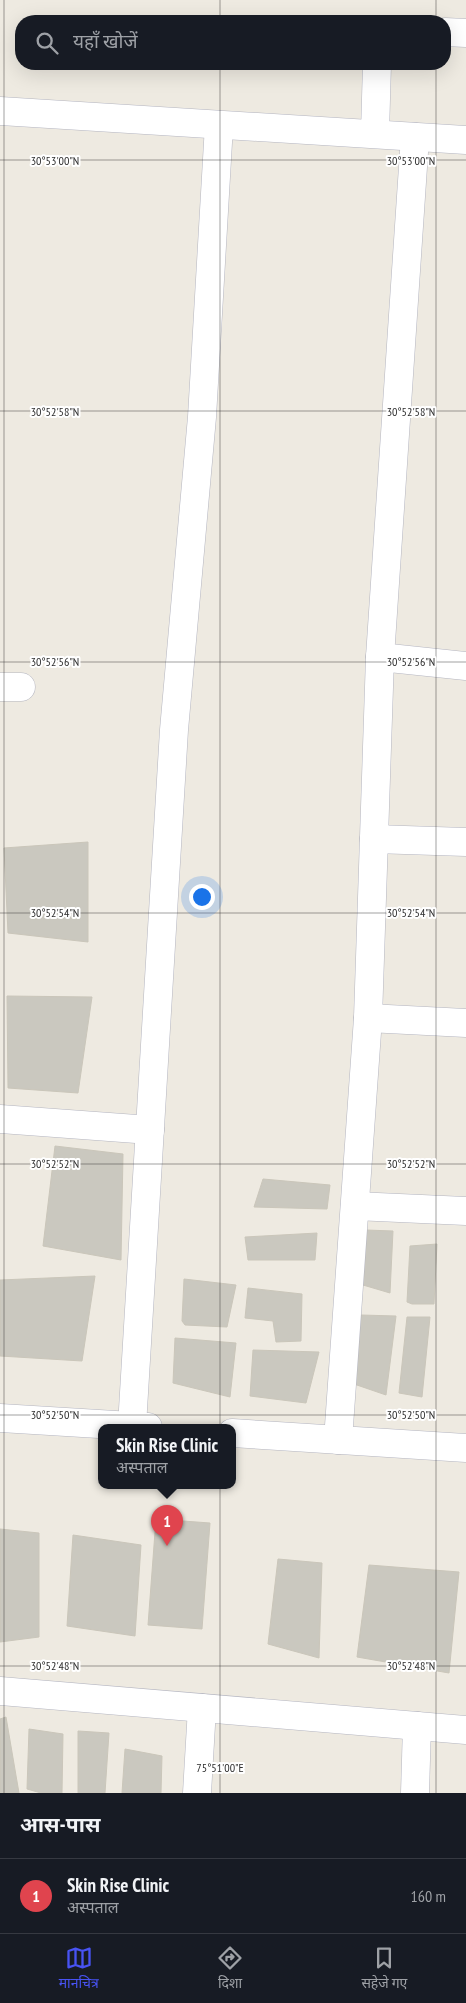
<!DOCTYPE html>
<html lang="hi">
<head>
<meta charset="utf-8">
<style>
	body { margin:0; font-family:"PT Sans Narrow","Noto Sans Devanagari",sans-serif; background:#20242c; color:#f1f3f6 }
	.you { position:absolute; left:201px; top:896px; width:18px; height:18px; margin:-12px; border:4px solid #fff; border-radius:50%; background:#1a73e8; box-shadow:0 0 0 8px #1a73e833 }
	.badge { display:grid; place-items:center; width:32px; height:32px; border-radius:50%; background:#4853f3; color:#fff; font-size:16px; font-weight:700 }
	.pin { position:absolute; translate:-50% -41px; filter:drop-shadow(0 1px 2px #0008) }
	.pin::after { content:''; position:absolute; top:26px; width:18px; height:15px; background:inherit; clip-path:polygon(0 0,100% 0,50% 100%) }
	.popup { position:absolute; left:98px; top:1424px; width:138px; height:65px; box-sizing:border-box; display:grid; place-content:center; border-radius:10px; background:#171b24; filter:drop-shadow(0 1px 4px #0005); font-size:16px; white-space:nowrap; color:#9ea1a6 }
	.popup b { font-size:19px; color:#f1f3f6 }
	.popup::after { content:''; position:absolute; left:50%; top:100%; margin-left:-10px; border:10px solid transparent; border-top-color:#171b24 }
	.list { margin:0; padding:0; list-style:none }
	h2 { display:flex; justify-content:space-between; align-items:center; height:65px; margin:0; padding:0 20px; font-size:21px }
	h2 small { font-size:16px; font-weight:400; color:#9ea1a6 }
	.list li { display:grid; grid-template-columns:32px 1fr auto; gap:15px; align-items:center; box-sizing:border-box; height:75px; padding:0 20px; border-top:1px solid #363941 }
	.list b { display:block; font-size:19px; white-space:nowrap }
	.list p { margin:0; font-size:16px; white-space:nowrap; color:#9ea1a6 }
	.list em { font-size:16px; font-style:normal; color:#9ea1a6 }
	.icon { flex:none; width:28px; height:28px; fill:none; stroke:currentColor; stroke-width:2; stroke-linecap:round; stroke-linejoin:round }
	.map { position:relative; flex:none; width:466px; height:1793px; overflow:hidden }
	.search { position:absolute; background:#171b24; box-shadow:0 5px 20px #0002; left:15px; right:15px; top:15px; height:55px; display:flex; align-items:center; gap:12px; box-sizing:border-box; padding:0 18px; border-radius:20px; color:#9ea1a6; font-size:19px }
	.sheet { height:140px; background:#171b24 }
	nav { display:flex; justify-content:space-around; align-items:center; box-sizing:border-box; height:70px; border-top:1px solid #363941; background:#171b24; font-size:14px; color:#9ea1a6 }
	nav a { display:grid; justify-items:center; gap:2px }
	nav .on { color:#4853f3 }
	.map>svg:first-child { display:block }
	.building { fill:#cac8bf; stroke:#cac6ba }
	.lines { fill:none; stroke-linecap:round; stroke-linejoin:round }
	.minor-casing { stroke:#b4b5c0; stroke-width:29 }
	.minor { stroke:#fff; stroke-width:28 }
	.ticks { fill:none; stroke:#2d2d2d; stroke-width:1; stroke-opacity:0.45 }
	.ticks-label { font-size:12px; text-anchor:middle; fill:#2d2d2d; stroke:#fff; stroke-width:4; stroke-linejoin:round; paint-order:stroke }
</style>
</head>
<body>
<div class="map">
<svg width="466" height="1793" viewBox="0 0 466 1793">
	<rect width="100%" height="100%" fill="#eeeae1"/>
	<g class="building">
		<path d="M88,842V942L8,933L4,848Z"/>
		<path d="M7,996L92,997L78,1093L8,1088Z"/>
		<path d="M55,1146L123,1154L121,1260L43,1246Z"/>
		<path d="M263,1179L330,1185L327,1209L254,1207Z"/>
		<path d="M366,1230L393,1231L390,1293L363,1285Z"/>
		<path d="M317,1233L315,1260H248L245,1237Z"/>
		<path d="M437,1244L434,1304H412L407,1302L410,1246Z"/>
		<path d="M95,1276L82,1361L0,1356V1280Z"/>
		<path d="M184,1279L236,1285L227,1327L185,1325L182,1321Z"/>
		<path d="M248,1288L302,1294L301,1341L276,1342L273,1321L245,1318Z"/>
		<path d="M361,1315L396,1316L386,1395L354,1384Z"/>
		<path d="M407,1317H430L422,1397L399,1393Z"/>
		<path d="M175,1338L236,1343L230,1397L173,1383Z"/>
		<path d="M253,1350L319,1352L306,1403L250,1396Z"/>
		<path d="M156,1519L210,1523L202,1629L148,1625Z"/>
		<path d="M0,1529L39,1533V1637L0,1642Z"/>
		<path d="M73,1535L141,1545L135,1636L67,1626Z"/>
		<path d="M278,1559L322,1563L319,1658L268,1644Z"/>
		<path d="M369,1565L459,1572L449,1673L357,1657Z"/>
		<path d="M6,1717L19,1793H0V1719Z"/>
		<path d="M29,1729L63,1734L62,1793H41L27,1789Z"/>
		<path d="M78,1731L109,1733L105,1793H78Z"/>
		<path d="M125,1749L162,1756L161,1793H122Z"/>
	</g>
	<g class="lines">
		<defs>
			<g id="minor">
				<path d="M445,32L466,33"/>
				<path d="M0,111L466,140"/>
				<path d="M375,133L377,64"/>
				<path d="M380,657L466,666"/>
				<path d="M0,687H21"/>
				<path d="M374,839L466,842"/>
				<path d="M368,1018L466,1023"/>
				<path d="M0,1119L150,1130"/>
				<path d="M355,1206L466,1211"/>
				<path d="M0,1418L148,1427"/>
				<path d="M132,1426L174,730L202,417L219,125"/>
				<path d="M232,1433L466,1448"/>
				<path d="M338,1440L368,1018L380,657L415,137"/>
				<path d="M0,1691L466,1730"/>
				<path d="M197,1793L202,1708"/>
				<path d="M415,1793L417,1726"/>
			</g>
		</defs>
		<use href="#minor" class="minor-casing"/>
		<use href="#minor" class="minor"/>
	</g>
	<path class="ticks" d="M4,0V1793M220,0V21M436,0V21M220,64V1793M436,64V1793M0,160H466M0,411H466M0,662H466M0,913H466M0,1164H466M0,1415H466M0,1666H466"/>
	<g class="ticks-label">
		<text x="55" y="165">30°53'00"N</text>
		<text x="411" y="165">30°53'00"N</text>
		<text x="55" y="416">30°52'58"N</text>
		<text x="411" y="416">30°52'58"N</text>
		<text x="55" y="666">30°52'56"N</text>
		<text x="411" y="666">30°52'56"N</text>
		<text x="55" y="917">30°52'54"N</text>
		<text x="411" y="917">30°52'54"N</text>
		<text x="55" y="1168">30°52'52"N</text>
		<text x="411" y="1168">30°52'52"N</text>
		<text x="55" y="1419">30°52'50"N</text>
		<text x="411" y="1419">30°52'50"N</text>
		<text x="55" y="1670">30°52'48"N</text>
		<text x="411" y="1670">30°52'48"N</text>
		<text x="220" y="1772">75°51'00"E</text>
	</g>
</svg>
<div class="you"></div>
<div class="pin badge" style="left:167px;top:1546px;background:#e0444e">1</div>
<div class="popup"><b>Skin Rise Clinic</b>अस्पताल</div>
<div class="search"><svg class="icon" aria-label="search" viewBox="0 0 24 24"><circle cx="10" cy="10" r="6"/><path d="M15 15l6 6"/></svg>यहाँ खोजें</div>
</div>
<section class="sheet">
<h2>आस-पास<small></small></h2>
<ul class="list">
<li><span class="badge" style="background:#e0444e">1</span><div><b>Skin Rise Clinic</b><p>अस्पताल</p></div><em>160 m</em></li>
</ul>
</section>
<nav>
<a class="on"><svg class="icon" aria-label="map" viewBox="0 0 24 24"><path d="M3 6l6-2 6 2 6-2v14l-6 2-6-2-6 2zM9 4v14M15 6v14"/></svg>मानचित्र</a>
<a><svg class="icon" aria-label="directions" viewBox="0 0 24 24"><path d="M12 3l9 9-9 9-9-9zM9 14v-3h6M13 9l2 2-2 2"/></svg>दिशा</a>
<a><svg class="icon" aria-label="saved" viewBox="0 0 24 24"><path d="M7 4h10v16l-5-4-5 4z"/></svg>सहेजे गए</a>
</nav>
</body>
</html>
